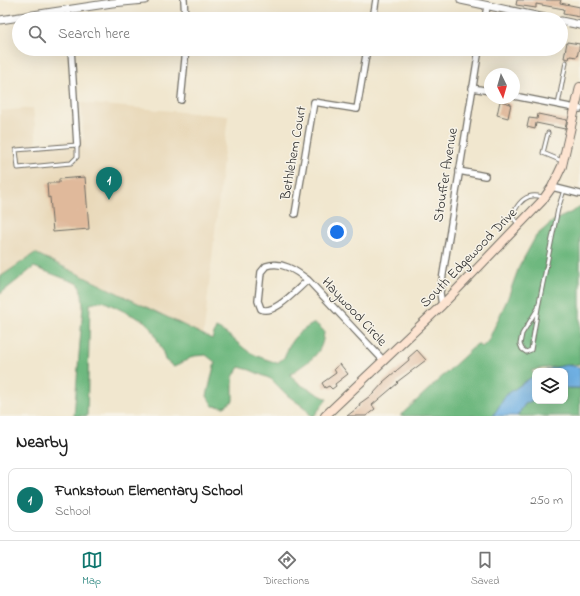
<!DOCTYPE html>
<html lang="en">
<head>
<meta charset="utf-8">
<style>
	body { margin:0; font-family:"Indie Flower",sans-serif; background:#f2f2f2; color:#222 }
	.controls { position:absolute; right:12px; bottom:12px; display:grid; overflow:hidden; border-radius:8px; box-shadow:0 4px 16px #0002 }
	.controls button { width:36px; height:36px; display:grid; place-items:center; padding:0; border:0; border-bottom:1px solid #e0e0e0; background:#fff; color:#222; font:20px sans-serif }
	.compass { position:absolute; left:484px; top:68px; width:36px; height:36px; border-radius:50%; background:#fff; box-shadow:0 4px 16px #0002; rotate:175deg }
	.you { position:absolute; left:337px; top:232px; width:14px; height:14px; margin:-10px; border:3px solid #fff; border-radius:50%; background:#1a73e8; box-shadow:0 0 0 6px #1a73e833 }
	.badge { display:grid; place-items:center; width:26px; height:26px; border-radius:50%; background:#0f766e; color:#fff; font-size:13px; font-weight:700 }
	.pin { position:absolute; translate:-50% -33px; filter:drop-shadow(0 1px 2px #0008) }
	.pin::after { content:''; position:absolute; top:21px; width:14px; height:12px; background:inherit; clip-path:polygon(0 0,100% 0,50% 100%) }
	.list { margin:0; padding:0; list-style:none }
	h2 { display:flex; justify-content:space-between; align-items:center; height:52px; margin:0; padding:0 16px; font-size:17px }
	h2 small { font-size:13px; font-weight:400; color:#767676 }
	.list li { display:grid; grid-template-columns:26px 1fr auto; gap:12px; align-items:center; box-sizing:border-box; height:64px; margin:0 8px 8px; padding:0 8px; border:1px solid #e0e0e0; border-radius:8px }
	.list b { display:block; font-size:15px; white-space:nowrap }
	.list p { margin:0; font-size:13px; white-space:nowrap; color:#767676 }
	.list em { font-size:13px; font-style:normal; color:#767676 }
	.icon { flex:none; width:22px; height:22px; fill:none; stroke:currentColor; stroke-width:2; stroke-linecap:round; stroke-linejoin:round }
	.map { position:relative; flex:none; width:580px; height:416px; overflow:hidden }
	.search { position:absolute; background:#fff; box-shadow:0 4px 16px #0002; left:12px; right:12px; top:12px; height:44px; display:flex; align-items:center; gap:10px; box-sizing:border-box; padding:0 14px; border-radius:22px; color:#767676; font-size:15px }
	.sheet { height:124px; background:#fff }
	nav { display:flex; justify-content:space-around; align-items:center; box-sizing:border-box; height:56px; border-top:1px solid #e0e0e0; background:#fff; font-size:11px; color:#767676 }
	nav a { display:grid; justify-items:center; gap:2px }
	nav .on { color:#0f766e }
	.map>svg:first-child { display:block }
	.built { fill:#e9d9ba }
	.forest { fill:#6eb87f; stroke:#4c7255 }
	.water { fill:#70b1e4; stroke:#4e6e88 }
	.building { fill:#e0b99b }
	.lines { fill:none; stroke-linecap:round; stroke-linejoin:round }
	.service-casing { stroke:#706d64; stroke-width:5 }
	.minor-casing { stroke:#706d64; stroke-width:8 }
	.tertiary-casing { stroke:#706d64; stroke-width:9 }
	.secondary-casing { stroke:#706d64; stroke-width:10 }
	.service { stroke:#fff; stroke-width:3 }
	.minor { stroke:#fff; stroke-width:5.5 }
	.tertiary { stroke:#fff; stroke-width:7 }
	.secondary { stroke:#fde4d1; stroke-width:8 }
	.labels { text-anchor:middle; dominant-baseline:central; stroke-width:3; stroke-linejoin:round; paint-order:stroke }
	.street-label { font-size:14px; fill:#2b2b2b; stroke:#f7f3e8 }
</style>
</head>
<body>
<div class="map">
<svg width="580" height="416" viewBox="0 0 580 416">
	<rect width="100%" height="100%" fill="#f7f3e8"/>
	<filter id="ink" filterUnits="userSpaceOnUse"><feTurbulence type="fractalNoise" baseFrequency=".025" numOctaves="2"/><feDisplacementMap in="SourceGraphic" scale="8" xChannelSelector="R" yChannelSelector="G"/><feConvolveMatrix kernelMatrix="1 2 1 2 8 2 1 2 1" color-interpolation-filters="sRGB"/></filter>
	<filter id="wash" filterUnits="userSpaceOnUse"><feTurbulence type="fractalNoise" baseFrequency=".012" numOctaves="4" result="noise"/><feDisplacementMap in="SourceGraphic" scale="16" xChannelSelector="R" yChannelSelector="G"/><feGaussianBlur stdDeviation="0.9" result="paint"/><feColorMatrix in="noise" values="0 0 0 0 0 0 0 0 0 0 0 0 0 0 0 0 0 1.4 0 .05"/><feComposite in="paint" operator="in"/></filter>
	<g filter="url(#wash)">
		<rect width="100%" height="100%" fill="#f1e7cf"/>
		<path class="built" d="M81,103L228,116L203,339L36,256L0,283V111L33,108L37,143L84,139Z"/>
		<g class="forest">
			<path d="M580,206V364L538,369L531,371L535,375L520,385L493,416H400L477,344L482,347L488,341L507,300L519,267L536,236L553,221L574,211Z"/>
			<path d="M35,253L212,339L216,328C229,334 234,340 245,349C254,356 266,359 277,363C288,355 284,357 289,346C294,335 305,328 315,323L324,331C323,357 308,360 290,375L301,385L327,399L314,416H311L305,408L287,395L271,379L250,370L239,367L233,377V401L224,407L213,406L207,396L215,362L206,355L194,356L174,367L165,360L162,349L152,329L144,321L103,301L90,304L87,416H74L83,306L82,295L79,284L34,267L0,294V277Z"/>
			<path d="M565,388H580V416H517L525,404L535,399V401H565Z"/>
		</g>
		<g class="water">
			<path d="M566,365L580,367V388H565V371H543Z"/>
			<path d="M535,375V399L525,404L517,416H493L506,395Z"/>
		</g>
		<g id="blocks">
			<g class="building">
				<path d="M517,0H561L560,3L580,7V17L563,14L564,9L536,4V8L516,5Z"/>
				<path d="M567,42L580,44L577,57L570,56L569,59L564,58Z"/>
				<path d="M500,101L511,104L508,118L497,115Z"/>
				<path d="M538,114L567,120L565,129L536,123L535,129L527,127L529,118L537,119Z"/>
				<path d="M85,177L89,229L53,232L50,197L48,198L47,183H59V179Z"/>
				<path d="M417,350L426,360L397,382L398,383L372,405L375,409L366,416H347L360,406L359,404L373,394L384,382H383L409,360L408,358Z"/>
				<path d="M340,364L348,374L335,384L336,386L332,389L329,386L325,388L322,383L336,373L334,369Z"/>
			</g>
		</g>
	</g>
	<g filter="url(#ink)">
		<use href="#blocks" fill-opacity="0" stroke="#706d64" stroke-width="1"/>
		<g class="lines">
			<defs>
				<g id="service">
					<path d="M558,105L566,62"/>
					<path d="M548,133L543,153L562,161"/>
					<path d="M77,145V157L71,163L18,168L16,150Z"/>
					<path d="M518,224C517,222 515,221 514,219C512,216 514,213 515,210C521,199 530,193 542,197"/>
					<path d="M538,308L531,350L526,352L522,349L520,344L522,334L538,308L558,209L564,190"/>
				</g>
				<g id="minor">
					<path d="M184,0L185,19"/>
					<path d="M68,9L69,19"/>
					<path d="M373,19L376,0"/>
					<path d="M485,19L487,6"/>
					<path d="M71,49L77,145"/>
					<path d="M472,88L490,91"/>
					<path d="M514,96L580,109"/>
					<path d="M181,100L186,49"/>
					<path d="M459,171L485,176"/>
					<path d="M552,187L580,194"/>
					<path d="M295,214L314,102L357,109L367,49"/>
					<path d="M308,280C295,270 282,261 266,266L261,272L258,301L261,309C274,316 298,288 308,280L384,361"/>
					<path d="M442,305L440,293L479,49"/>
				</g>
				<g id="tertiary">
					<path d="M461,0L550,19"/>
					<path d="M0,20L112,3L145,0"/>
					<path d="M561,21L580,25"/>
				</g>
				<path id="secondary" d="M325,416L442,305L542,201L552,187L562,166L580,87"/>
			</defs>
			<use href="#service" class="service-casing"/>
			<use href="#minor" class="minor-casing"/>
			<use href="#tertiary" class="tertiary-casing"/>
			<use href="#secondary" class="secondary-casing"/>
			<use href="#service" class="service"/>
			<use href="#minor" class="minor"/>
			<use href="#tertiary" class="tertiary"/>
			<use href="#secondary" class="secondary"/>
		</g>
	</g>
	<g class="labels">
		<g class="street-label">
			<text transform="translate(294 153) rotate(-80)">Bethlehem Court</text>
			<text transform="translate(446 175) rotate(-81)">Stouffer Avenue</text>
			<text transform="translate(469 258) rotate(-46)">South Edgewood Drive</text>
			<text transform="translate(354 312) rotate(47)">Haywood Circle</text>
		</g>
	</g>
</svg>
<div class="controls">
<button><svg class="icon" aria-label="layers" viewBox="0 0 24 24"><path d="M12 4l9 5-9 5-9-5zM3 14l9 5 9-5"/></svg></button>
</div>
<svg class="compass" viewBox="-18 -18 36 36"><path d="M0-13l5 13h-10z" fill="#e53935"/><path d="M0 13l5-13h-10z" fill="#767676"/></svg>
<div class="you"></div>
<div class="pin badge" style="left:109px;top:200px">1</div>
<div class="search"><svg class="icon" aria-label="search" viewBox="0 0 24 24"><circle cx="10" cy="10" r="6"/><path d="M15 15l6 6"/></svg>Search here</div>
</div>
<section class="sheet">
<h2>Nearby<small></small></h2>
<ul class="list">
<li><span class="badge">1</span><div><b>Funkstown Elementary School</b><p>School</p></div><em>250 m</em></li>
</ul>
</section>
<nav>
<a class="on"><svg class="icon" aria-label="map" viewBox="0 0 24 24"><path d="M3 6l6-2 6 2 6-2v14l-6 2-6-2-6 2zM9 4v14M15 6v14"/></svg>Map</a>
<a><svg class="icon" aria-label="directions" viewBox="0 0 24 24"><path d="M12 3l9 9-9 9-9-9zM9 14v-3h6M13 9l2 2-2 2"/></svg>Directions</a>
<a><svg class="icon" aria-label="saved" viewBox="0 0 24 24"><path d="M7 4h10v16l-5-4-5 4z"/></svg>Saved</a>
</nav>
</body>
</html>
